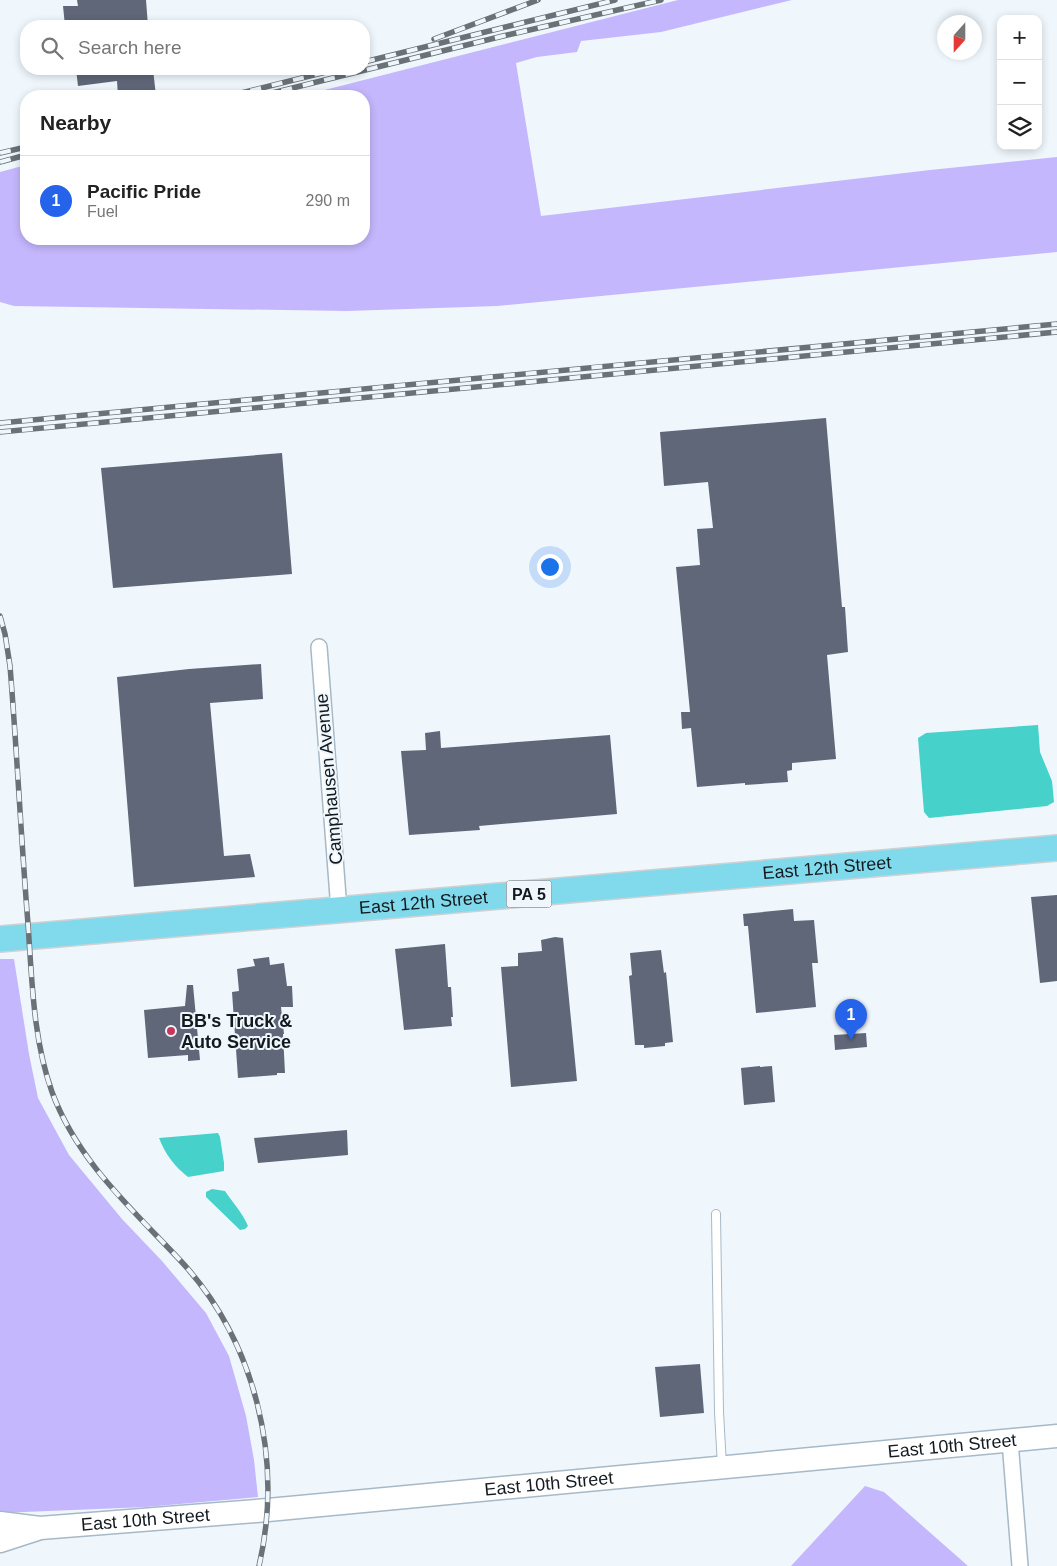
<!DOCTYPE html>
<html lang="en">
<head>
<meta charset="utf-8">
<style>
	body { margin:0; font-family:Helvetica,sans-serif; background:#f6f6f6; color:#222 }
	.controls { position:absolute; right:15px; top:15px; display:grid; overflow:hidden; border-radius:10px; box-shadow:0 2px 8px #0003 }
	.controls button { width:45px; height:45px; display:grid; place-items:center; padding:0; border:0; border-bottom:1px solid #e0e0e0; background:#fff; color:#222; font:25px sans-serif }
	.compass { position:absolute; left:937px; top:15px; width:45px; height:45px; border-radius:50%; background:#fff; box-shadow:0 2px 8px #0003; rotate:201deg }
	.you { position:absolute; left:549px; top:566px; width:18px; height:18px; margin:-12px; border:4px solid #fff; border-radius:50%; background:#1a73e8; box-shadow:0 0 0 8px #1a73e833 }
	.badge { display:grid; place-items:center; width:32px; height:32px; border-radius:50%; background:#2563eb; color:#fff; font-size:16px; font-weight:700 }
	.pin { position:absolute; translate:-50% -41px; filter:drop-shadow(0 1px 2px #0008) }
	.pin::after { content:''; position:absolute; top:26px; width:18px; height:15px; background:inherit; clip-path:polygon(0 0,100% 0,50% 100%) }
	.list { margin:0; padding:0; list-style:none }
	h2 { display:flex; justify-content:space-between; align-items:center; height:65px; margin:0; padding:0 20px; font-size:21px }
	h2 small { font-size:16px; font-weight:400; color:#767676 }
	.list li { display:grid; grid-template-columns:32px 1fr auto; gap:15px; align-items:center; box-sizing:border-box; height:90px; padding:0 20px; border-top:1px solid #e0e0e0 }
	.list b { display:block; font-size:19px; white-space:nowrap }
	.list p { margin:0; font-size:16px; white-space:nowrap; color:#767676 }
	.list em { font-size:16px; font-style:normal; color:#767676 }
	.icon { flex:none; width:28px; height:28px; fill:none; stroke:currentColor; stroke-width:2; stroke-linecap:round; stroke-linejoin:round }
	.map { position:relative; flex:none; width:1057px; height:1566px; overflow:hidden }
	.search { position:absolute; background:#fff; box-shadow:0 2px 8px #0003; left:20px; top:20px; width:350px; height:55px; display:flex; align-items:center; gap:12px; box-sizing:border-box; padding:0 18px; border-radius:20px; color:#767676; font-size:19px }
	.panel { position:absolute; background:#fff; box-shadow:0 2px 8px #0003; left:20px; top:90px; width:350px; height:155px; border-radius:20px }
	.map>svg:first-child { display:block }
	.green { fill:#c4b7fd }
	.water { fill:#46d2ca }
	.building { fill:#606778 }
	.lines { fill:none; stroke-linecap:round; stroke-linejoin:round }
	.lane-casing { stroke:#a7b9c7; stroke-width:10 }
	.street-casing { stroke:#a7b9c7; stroke-width:18 }
	.secondary-casing { stroke:#a7b9c7; stroke-width:25 }
	.primary-casing { stroke:#d0d1d2; stroke-width:28 }
	.lane { stroke:#fff; stroke-width:8 }
	.street { stroke:#fff; stroke-width:15 }
	.secondary { stroke:#fff; stroke-width:22 }
	.primary { stroke:#81daec; stroke-width:25 }
	.rail-casing { stroke:#6a7177; stroke-width:5.5 }
	.rail { stroke:#eff7fd; stroke-width:4; stroke-dasharray:11; stroke-linecap:butt }
	.poi-dot { fill:#c6375c; stroke:#eff7fd; stroke-width:2 }
	.labels { text-anchor:middle; dominant-baseline:central; stroke-width:4; stroke-linejoin:round; paint-order:stroke }
	.shield { fill:#eff7fd; stroke:#555c62; stroke-width:1 }
	.shield-label { font-size:16px; font-weight:bold; fill:#131a1f }
	.street-label { font-size:18px; fill:#131a1f; stroke:#eff7fd }
	.poi-label { font-size:18px; font-weight:bold; fill:#131a1f; stroke:#eff7fd; text-anchor:start }
</style>
</head>
<body>
<div class="map">
<svg width="1057" height="1566" viewBox="0 0 1057 1566">
	<rect width="100%" height="100%" fill="#eff7fd"/>
	<g class="green">
		<path d="M678,0H792L661,32L581,41L577,52L537,57L516,63L541,216L930,170L1057,157V252L497,306L347,311L14,306L0,302V172L26,165V239H364V96H301Z"/>
		<path d="M0,959H14L29,1054L38,1098L69,1155L122,1219L162,1261L206,1313L229,1356L246,1416L254,1460L258,1497L146,1507L0,1513Z"/>
		<path d="M865,1486L884,1492L968,1566H791Z"/>
	</g>
	<g class="water">
		<path d="M1038,725L1040,752L1052,781L1054,802L1047,806L929,818L924,812L918,738L926,733Z"/>
		<path d="M218,1133L220,1137L224,1163V1171L188,1177C175,1167 165,1154 159,1138Z"/>
		<path d="M212,1189L225,1191C233,1203 242,1212 248,1226L245,1229L240,1230L206,1197V1192Z"/>
	</g>
	<g class="building">
		<path d="M77,0H146L148,26H65L63,6H78Z"/>
		<path d="M76,69H153L156,96H118L117,81L78,86Z"/>
		<path d="M826,418L842,607H845L848,652L827,655L836,759L792,763V770L787,771L788,782L745,785V783L697,787L691,728L682,729L681,712H690L676,567L700,565L697,529L713,528L708,482L664,486L660,432Z"/>
		<path d="M282,453L292,574L113,588L101,468Z"/>
		<path d="M261,664L263,699L210,703L224,856L250,854L255,877L134,887L117,677L189,669Z"/>
		<path d="M440,731L441,748L610,735L617,814L479,826L480,830L409,835L401,751L426,750L425,733Z"/>
		<path d="M1057,895V981L1040,983L1031,897Z"/>
		<path d="M793,909L794,921L814,920L818,963H812L816,1007L756,1013L748,926H744L743,914Z"/>
		<path d="M555,937L563,938L577,1081L511,1087L501,967L518,966V953L542,951L541,940Z"/>
		<path d="M445,944L448,987H451L453,1017H451L452,1026L404,1030L395,949Z"/>
		<path d="M661,950L664,973L666,972L673,1042L665,1043V1046L644,1048V1045H635L629,976L632,975L630,953Z"/>
		<path d="M269,957L270,965L284,963L287,986H292L293,1007H281L284,1034H283L285,1073H277V1075L238,1078L232,992L239,991L237,969L255,966L253,959Z"/>
		<path d="M187,985H193L200,1060L188,1061V1055L148,1058L144,1010L185,1006Z"/>
		<path d="M866,1033L867,1047L835,1050L834,1035Z"/>
		<path d="M760,1066V1067L772,1066L775,1102L744,1105L741,1068Z"/>
		<path d="M347,1130L348,1155L258,1163L254,1138Z"/>
		<path d="M700,1364L704,1413L660,1417L655,1367Z"/>
	</g>
	<g class="lines">
		<defs>
			<path id="lane" d="M716,1214L719,1412L722,1466"/>
			<g id="street">
				<path d="M319,647L339,910"/>
				<path d="M1010,1441L1020,1566"/>
			</g>
			<g id="secondary">
				<path id="s1" d="M0,1523L40,1528L268,1510L1057,1436"/>
				<path d="M0,1541L37,1529"/>
			</g>
			<g id="primary">
				<path id="s2" d="M0,939L1057,848"/>
			</g>
		</defs>
		<use href="#lane" class="lane-casing"/>
		<use href="#street" class="street-casing"/>
		<use href="#secondary" class="secondary-casing"/>
		<use href="#primary" class="primary-casing"/>
		<use href="#lane" class="lane"/>
		<use href="#street" class="street"/>
		<use href="#secondary" class="secondary"/>
		<use href="#primary" class="primary"/>
		<defs>
			<g id="rail">
				<path d="M434,39L538,0"/>
				<path d="M364,62L615,0"/>
				<path d="M229,96L338,69"/>
				<path d="M260,96L503,36L661,0"/>
				<path d="M0,153L26,147"/>
				<path d="M0,162L26,155"/>
				<path d="M0,423L1057,324"/>
				<path d="M0,432L1057,332"/>
				<path d="M0,616L5,634L10,666C17,752 21,838 28,924C32,980 33,1039 52,1092C77,1160 130,1207 178,1258C255,1339 284,1458 259,1566"/>
			</g>
		</defs>
		<use href="#rail" class="rail-casing"/>
		<use href="#rail" class="rail"/>
	</g>
	<circle class="poi-dot" cx="171" cy="1031" r="5"/>
	<g class="labels">
		<rect class="shield" x="506.5" y="880.5" width="45" height="27" rx="4"/>
		<g class="shield-label">
			<text x="529" y="894">PA 5</text>
		</g>
		<g class="street-label">
			<text transform="translate(329 779) rotate(-95)">Camphausen Avenue</text>
			<text stroke="none"><textPath href="#s2" startOffset="830">East 12th Street</textPath></text>
			<text stroke="none"><textPath href="#s2" startOffset="425">East 12th Street</textPath></text>
			<text stroke="none"><textPath href="#s1" startOffset="956">East 10th Street</textPath></text>
			<text stroke="none"><textPath href="#s1" startOffset="551">East 10th Street</textPath></text>
			<text stroke="none"><textPath href="#s1" startOffset="146">East 10th Street</textPath></text>
		</g>
		<g class="poi-label">
			<text x="181" y="1021">BB's Truck &amp;<tspan x="181" dy="21">Auto Service</tspan></text>
		</g>
	</g>
</svg>
<div class="controls">
<button>+</button>
<button>−</button>
<button><svg class="icon" aria-label="layers" viewBox="0 0 24 24"><path d="M12 4l9 5-9 5-9-5zM3 14l9 5 9-5"/></svg></button>
</div>
<svg class="compass" viewBox="-18 -18 36 36"><path d="M0-13l5 13h-10z" fill="#e53935"/><path d="M0 13l5-13h-10z" fill="#767676"/></svg>
<div class="you"></div>
<div class="pin badge" style="left:851px;top:1040px">1</div>
<div class="search"><svg class="icon" aria-label="search" viewBox="0 0 24 24"><circle cx="10" cy="10" r="6"/><path d="M15 15l6 6"/></svg>Search here</div>
<section class="panel">
<h2>Nearby<small></small></h2>
<ul class="list">
<li><span class="badge">1</span><div><b>Pacific Pride</b><p>Fuel</p></div><em>290 m</em></li>
</ul>
</section>
</div>
</body>
</html>
